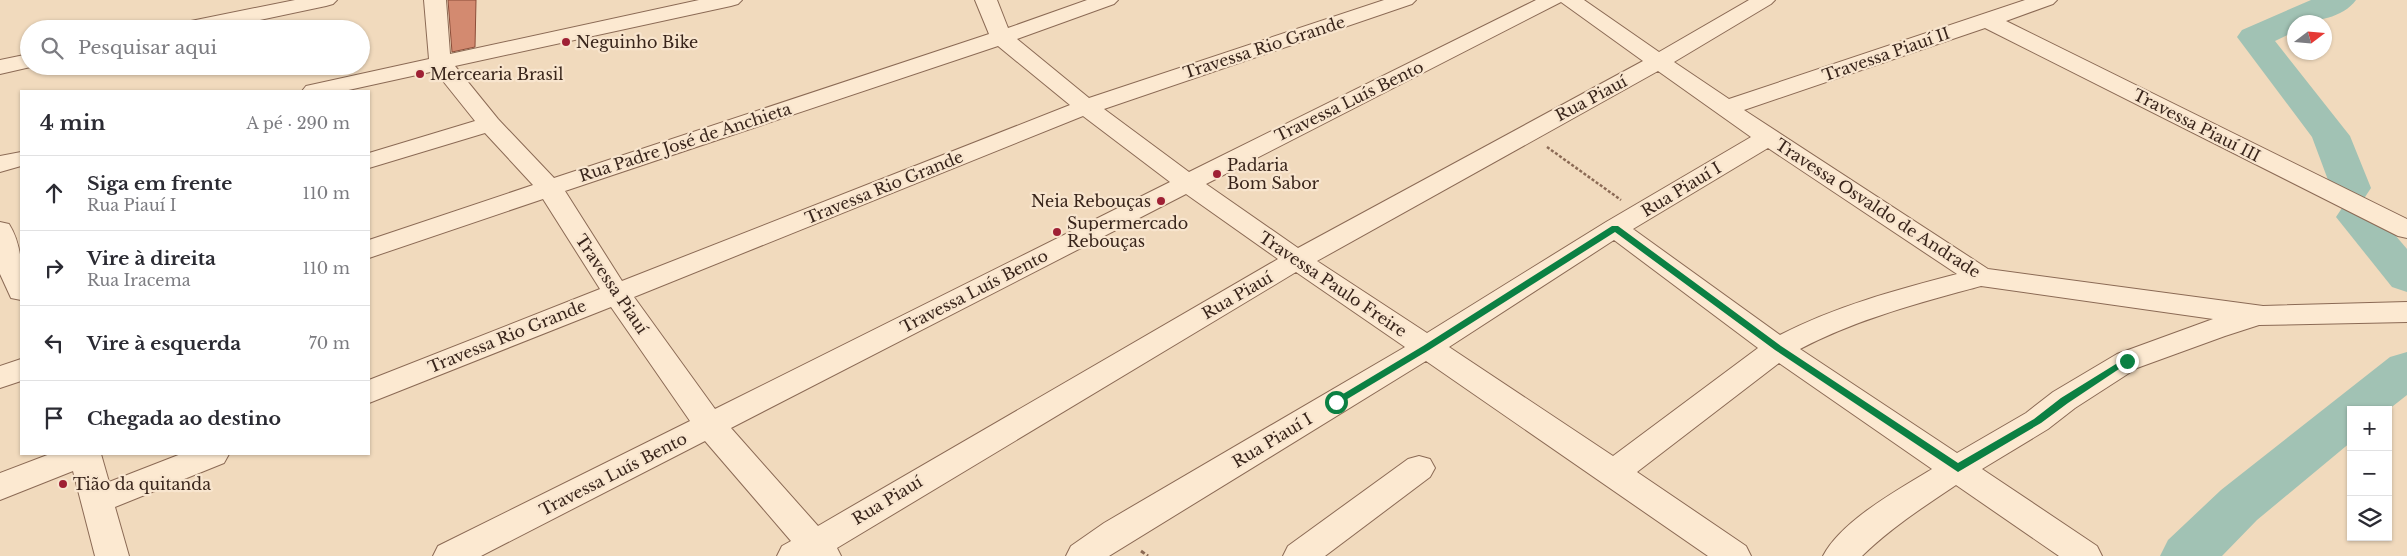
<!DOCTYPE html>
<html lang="pt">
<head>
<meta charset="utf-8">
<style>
	body { margin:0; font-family:"Libre Baskerville",serif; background:#f2f2f3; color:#2b2b33 }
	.controls { position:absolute; right:15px; bottom:15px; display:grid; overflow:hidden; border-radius:0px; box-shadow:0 1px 4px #0004 }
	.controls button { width:45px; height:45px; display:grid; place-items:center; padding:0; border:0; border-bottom:1px solid #e1e1e2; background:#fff; color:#2b2b33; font:25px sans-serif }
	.compass { position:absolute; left:2287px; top:15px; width:45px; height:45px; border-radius:50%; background:#fff; box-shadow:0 1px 4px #0004; rotate:74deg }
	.stop { position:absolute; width:15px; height:15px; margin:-11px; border:4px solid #0b8043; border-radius:50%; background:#fff }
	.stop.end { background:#0b8043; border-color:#fff; box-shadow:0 1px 5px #0008 }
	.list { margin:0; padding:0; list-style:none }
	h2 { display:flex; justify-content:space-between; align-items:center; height:65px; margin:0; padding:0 20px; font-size:21px }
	h2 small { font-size:16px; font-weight:400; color:#7c7c81 }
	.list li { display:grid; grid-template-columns:32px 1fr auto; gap:15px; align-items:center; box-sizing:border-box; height:75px; padding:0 20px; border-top:1px solid #e1e1e2 }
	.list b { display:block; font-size:19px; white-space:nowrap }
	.list p { margin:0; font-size:16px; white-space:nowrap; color:#7c7c81 }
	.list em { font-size:16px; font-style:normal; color:#7c7c81 }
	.icon { flex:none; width:28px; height:28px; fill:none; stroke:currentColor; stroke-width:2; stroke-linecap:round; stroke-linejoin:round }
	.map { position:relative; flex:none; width:2407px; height:556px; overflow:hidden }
	.search { position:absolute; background:#fff; box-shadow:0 1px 4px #0004; left:20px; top:20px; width:350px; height:55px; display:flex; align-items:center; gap:12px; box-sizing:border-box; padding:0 18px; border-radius:28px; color:#7c7c81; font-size:19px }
	.panel { position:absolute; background:#fff; box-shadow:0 1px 4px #0004; left:20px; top:90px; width:350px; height:365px; border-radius:0px }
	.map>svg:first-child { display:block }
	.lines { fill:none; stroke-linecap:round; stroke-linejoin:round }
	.river { fill:#a1c2b4; fill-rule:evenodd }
	.building { fill:#d38a70; stroke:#8c4d39 }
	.minor-casing { stroke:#8b6a55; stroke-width:2 }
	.path-far1 { stroke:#8b6a55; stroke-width:2.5; stroke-dasharray:3 2; stroke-linecap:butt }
	.path { stroke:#8b6a55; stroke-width:3; stroke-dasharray:4.5 2.5; stroke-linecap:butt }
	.minor { fill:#fce9d1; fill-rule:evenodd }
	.route { fill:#0b8043 }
	.poi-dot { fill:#9f2034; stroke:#f8e5ce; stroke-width:2 }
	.labels { text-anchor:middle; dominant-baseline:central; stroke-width:4.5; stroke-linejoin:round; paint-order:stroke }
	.poi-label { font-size:16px; fill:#39251b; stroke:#f8e5ce; text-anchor:start }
	.street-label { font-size:16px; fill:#39251b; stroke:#f8e5ce }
</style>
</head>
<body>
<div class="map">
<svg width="2407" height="556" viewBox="0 0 2407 556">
	<rect width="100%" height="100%" fill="#f1dabd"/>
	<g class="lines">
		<g class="river">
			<path d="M2311,0H2356C2343,18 2315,22 2294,22V32L2275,41L2350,136L2371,188L2365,197L2351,200L2337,197L2331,188L2312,137L2237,37L2242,30Z"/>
			<path d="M2357,204L2372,208L2407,249V292L2392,287L2336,217L2342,208Z"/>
			<path d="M2407,352V395L2388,410H2351V442L2257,520L2222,556H2160L2168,540L2221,490L2390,357Z"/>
		</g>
	</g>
	<path class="building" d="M448,0H476L475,47L452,52Z"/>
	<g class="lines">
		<defs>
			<g id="minor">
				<path d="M295,0H337L333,4L326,6L218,29H175L178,24L186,22Z"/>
				<path d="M424,0H446L450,54L699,0H742L738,4L731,6L455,66L498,119L554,178L989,34L975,0H997L1008,28L1087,0H1118L1114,4L1017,39L1089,98L1384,0H1416L1412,4L1104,109L1189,172L1536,0H1584L1659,52L1749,0H1775L1771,4L1674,62L1729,99L2025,0H2057L2053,4L2006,21L2407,219V238L2398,236L1985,28L1744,110L1988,269L2263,306L2407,302V322L2259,325L2225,336L2137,368L2075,408L2048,429L1982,469L2097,546L2102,556H2059L1956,485C1923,507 1891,528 1862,556H1823C1841,521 1899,489 1932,469L1779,363L1637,472L1746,546L1751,556H1708L1426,361L1109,556H1066L1071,546L1104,523L1405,347L1296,272L837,548L841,556H777L782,546L791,541L705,441L481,556H433L438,546L690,421L611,307L369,403V380L600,289L543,199L369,258V240L533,185L485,133L369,168V153L475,121L435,71L344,91H302L306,86L429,59ZM1561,2L1643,61L1298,248L1206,184ZM998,46L1070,105L622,281L565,191ZM1658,71L1751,137L1606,222L1427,333L1317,261ZM1083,116L1170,182L715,409L634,297ZM1768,148L1957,274C1896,290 1836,306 1780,335L1633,229ZM1186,194L1278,259L818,526L731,428ZM1614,240L1758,348L1613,456L1449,347ZM1981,286L2213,319L2117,354L2053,392L2026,413L1957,453L1800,349C1857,319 1919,303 1981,286Z"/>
				<path d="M29,54V66H35L0,74V60Z"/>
				<path d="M21,152V166L0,172V156Z"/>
				<path d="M0,222L9,224C23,246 23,276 21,300L11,298L0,274Z"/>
				<path d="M21,359V381L0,388V366Z"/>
				<path d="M50,454H101L109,482L181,454H229L224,463L115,507L129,556H95L73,471L0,500V473Z"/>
				<path d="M1419,456L1430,459L1435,468L1430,477L1325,556H1283L1288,546L1408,459Z"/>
			</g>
		</defs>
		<use href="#minor" class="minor-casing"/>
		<path class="path-far1" d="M1547,147L1621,200"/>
		<path class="path" d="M1141,551L1148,556"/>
		<use href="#minor" class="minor"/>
	</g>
	<path class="route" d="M1612,226H1618L1781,346L1958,463L2034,419L2061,398L2124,359L2127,358L2131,361L2068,403L2041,423L1958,472L1775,350L1615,232L1429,350L1339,404H1333V400L1423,346Z"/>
	<g class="poi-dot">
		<circle cx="566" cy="42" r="5"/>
		<circle cx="420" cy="74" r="5"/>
		<circle cx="1217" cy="174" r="5"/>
		<circle cx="1161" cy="201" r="5"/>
		<circle cx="1057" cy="232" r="5"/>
		<circle cx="63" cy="484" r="5"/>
	</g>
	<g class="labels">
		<g class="poi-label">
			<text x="576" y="42">Neguinho Bike</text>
			<text x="430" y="74">Mercearia Brasil</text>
			<text x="1227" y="165">Padaria<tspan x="1227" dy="18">Bom Sabor</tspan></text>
			<text x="1151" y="201" text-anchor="end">Neia Rebouças</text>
			<text x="1067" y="223">Supermercado<tspan x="1067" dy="18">Rebouças</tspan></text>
			<text x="73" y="484">Tião da quitanda</text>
		</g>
		<g class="street-label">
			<text transform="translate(1264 47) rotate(-18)">Travessa Rio Grande</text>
			<text transform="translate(1886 54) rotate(-19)">Travessa Piauí II</text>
			<text transform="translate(1591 98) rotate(-28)">Rua Piauí</text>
			<text transform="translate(1349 101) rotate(-26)">Travessa Luís Bento</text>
			<text transform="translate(2197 125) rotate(27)">Travessa Piauí III</text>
			<text transform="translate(685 142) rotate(-18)">Rua Padre José de Anchieta</text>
			<text transform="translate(884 187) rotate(-22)">Travessa Rio Grande</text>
			<text transform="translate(1681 189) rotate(-31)">Rua Piauí I</text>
			<text transform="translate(1878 208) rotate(33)">Travessa Osvaldo de Andrade</text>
			<text transform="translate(612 284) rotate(56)">Travessa Piauí</text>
			<text transform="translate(1333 284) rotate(34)">Travessa Paulo Freire</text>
			<text transform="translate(974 291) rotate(-27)">Travessa Luís Bento</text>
			<text transform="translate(1237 295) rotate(-30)">Rua Piauí</text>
			<text transform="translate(507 336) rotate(-22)">Travessa Rio Grande</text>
			<text transform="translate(1272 440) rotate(-31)">Rua Piauí I</text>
			<text transform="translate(613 474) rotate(-27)">Travessa Luís Bento</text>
			<text transform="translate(887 500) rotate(-31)">Rua Piauí</text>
		</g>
	</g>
</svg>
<div class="controls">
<button>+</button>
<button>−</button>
<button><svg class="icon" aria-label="layers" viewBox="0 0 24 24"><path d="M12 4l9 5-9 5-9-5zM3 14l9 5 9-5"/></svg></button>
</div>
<svg class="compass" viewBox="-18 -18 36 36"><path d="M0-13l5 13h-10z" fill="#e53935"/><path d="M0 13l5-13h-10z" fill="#7c7c81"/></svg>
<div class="stop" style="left:1336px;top:402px"></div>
<div class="stop end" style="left:2127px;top:361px"></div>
<div class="search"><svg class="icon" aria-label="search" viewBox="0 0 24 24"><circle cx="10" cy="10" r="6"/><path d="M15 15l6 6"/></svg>Pesquisar aqui</div>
<section class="panel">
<h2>4 min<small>A pé · 290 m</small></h2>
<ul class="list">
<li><svg class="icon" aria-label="ahead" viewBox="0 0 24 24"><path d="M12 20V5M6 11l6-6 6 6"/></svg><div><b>Siga em frente</b><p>Rua Piauí I</p></div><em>110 m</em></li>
<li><svg class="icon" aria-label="right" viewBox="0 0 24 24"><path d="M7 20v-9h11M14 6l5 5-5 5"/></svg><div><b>Vire à direita</b><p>Rua Iracema</p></div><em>110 m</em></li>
<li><svg class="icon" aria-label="left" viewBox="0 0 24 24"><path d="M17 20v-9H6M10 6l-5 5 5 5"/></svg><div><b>Vire à esquerda</b></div><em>70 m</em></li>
<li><svg class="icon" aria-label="arrive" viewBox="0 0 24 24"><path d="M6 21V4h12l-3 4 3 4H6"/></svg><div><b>Chegada ao destino</b></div></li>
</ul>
</section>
</div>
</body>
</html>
